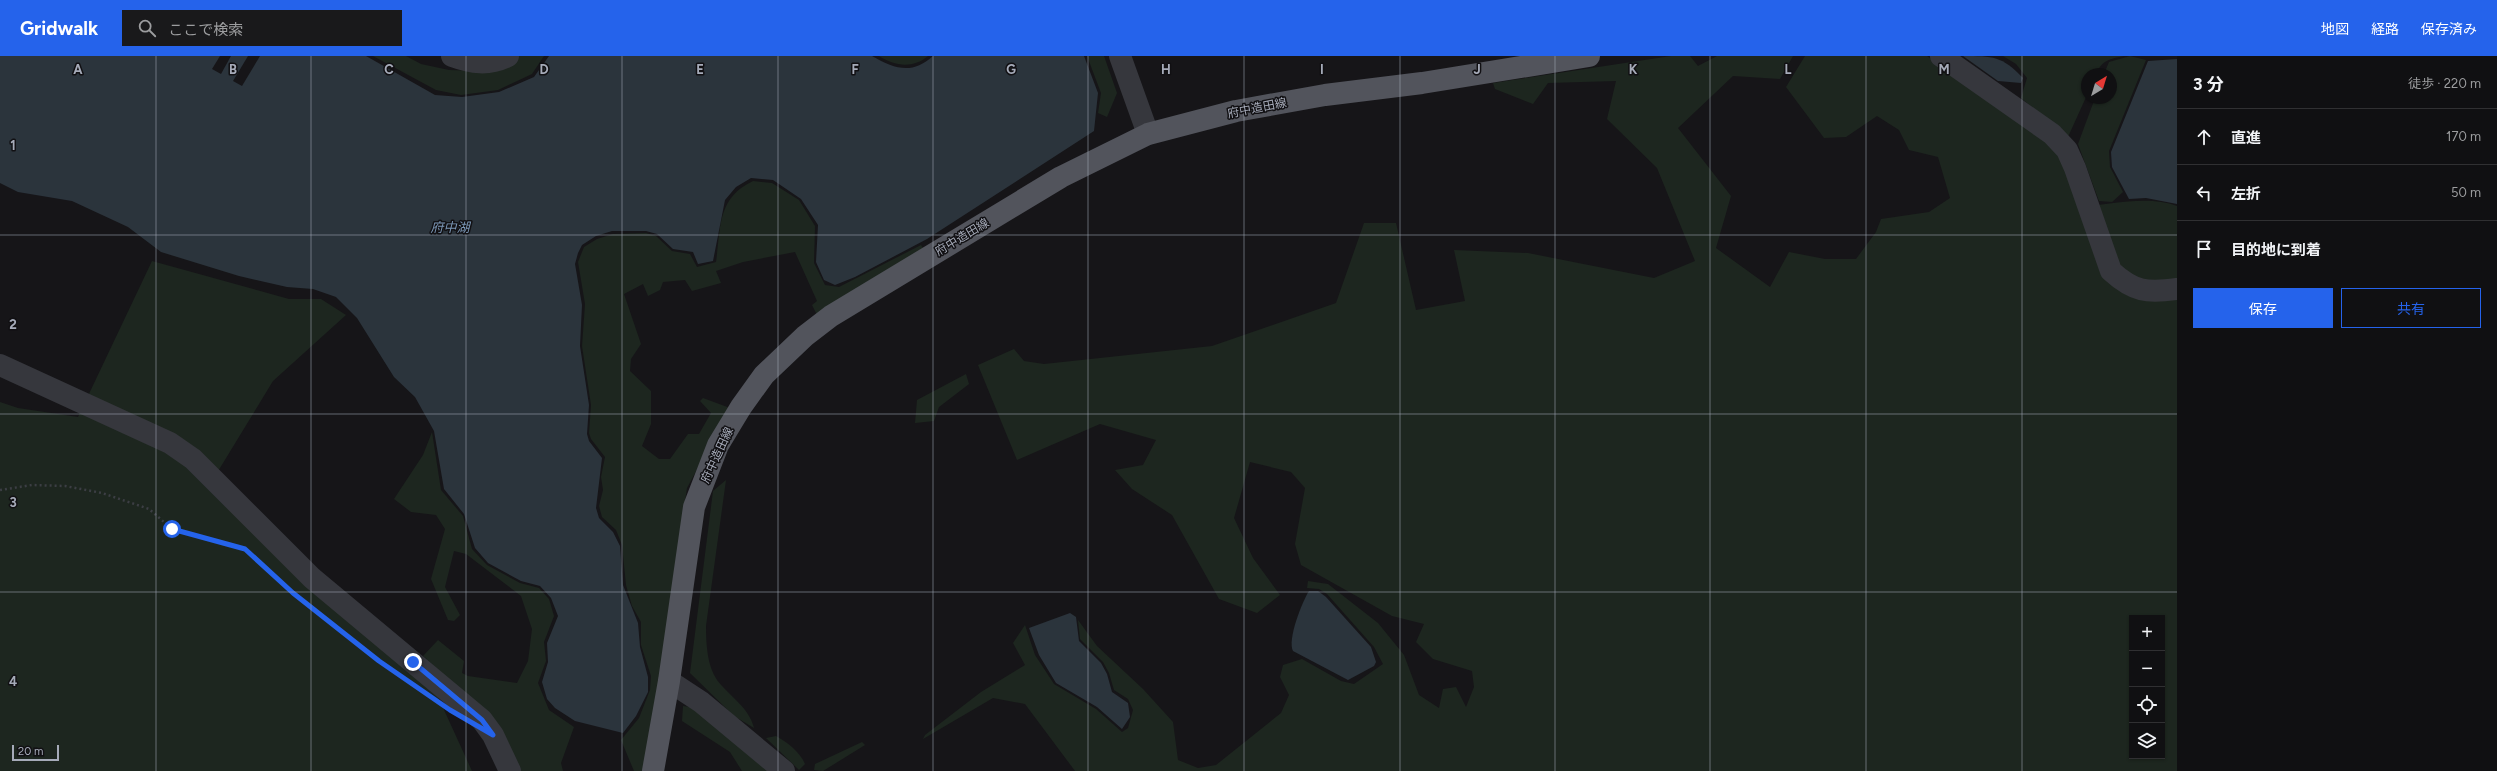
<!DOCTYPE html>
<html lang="ja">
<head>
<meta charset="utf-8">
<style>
	body { margin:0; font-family:Figtree,"Noto Sans JP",sans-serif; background:#19191b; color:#f1f3f6 }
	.controls { position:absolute; right:12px; bottom:12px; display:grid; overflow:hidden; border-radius:0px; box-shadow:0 1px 3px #0004 }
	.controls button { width:36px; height:36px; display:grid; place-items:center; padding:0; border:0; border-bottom:1px solid #303032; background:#101012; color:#f1f3f6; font:20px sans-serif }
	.compass { position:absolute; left:2081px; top:12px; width:36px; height:36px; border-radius:50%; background:#101012; box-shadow:0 1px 3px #0004; rotate:38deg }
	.scale { position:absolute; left:12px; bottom:10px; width:47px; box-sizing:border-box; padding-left:4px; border:2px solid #a6abb9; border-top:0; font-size:11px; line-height:14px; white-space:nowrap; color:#a6abb9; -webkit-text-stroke:3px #111013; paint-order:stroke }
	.stop { position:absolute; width:12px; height:12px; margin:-9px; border:3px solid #2563eb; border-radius:50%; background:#fff }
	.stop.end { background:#2563eb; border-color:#fff; box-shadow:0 1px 4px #0008 }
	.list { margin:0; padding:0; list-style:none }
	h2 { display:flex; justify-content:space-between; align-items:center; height:52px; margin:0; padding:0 16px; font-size:17px }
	h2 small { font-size:13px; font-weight:400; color:#9c9d9f }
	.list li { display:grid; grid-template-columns:26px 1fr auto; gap:12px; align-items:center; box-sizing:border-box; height:56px; padding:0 16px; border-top:1px solid #303032 }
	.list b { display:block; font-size:15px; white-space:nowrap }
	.list em { font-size:13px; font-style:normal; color:#9c9d9f }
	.actions { display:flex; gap:8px; padding:12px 16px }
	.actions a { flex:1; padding:9px 0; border:1px solid #2563eb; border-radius:0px; text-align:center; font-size:14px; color:#2563eb }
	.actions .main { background:#2563eb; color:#fff }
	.icon { flex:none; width:22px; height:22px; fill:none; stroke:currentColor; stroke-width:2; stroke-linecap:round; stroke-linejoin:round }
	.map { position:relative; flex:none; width:2177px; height:715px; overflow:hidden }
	header { display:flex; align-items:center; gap:24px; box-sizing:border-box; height:56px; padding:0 20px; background:#2563eb; color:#fff }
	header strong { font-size:19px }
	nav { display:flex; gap:22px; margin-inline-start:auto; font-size:14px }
	.search { width:280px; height:36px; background:#19191b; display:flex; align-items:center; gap:10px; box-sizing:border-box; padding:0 14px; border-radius:0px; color:#9c9d9f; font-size:15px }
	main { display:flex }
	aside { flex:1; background:#101012 }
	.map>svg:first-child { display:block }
	.green { fill:#1d261f; fill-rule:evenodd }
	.water { fill:#2b343c }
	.pier { fill:#161518 }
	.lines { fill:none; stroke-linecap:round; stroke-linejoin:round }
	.path { stroke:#3c3e44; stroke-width:2.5; stroke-dasharray:2 3; stroke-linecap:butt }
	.minor { stroke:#36373d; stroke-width:22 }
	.major { stroke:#52545c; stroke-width:22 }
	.route { stroke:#2563eb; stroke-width:5 }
	.grid { fill:none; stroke:#a6abb9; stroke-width:1; stroke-opacity:0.55 }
	.labels { text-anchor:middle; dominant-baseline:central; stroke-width:3; stroke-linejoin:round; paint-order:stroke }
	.street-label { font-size:12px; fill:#a6abb9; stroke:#111013 }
	.water-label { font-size:13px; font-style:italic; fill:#7b97b6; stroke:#111013 }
	.grid-label { font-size:13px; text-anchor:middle; font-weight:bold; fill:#a6abb9; stroke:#111013; stroke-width:3; stroke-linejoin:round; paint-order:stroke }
</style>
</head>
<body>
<header>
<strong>Gridwalk</strong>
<div class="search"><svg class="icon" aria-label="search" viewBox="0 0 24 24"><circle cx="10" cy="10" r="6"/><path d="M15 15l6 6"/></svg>ここで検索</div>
<nav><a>地図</a><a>経路</a><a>保存済み</a></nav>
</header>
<main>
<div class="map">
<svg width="2177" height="715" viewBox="0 0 2177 715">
	<rect width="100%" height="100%" fill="#161518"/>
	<g class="green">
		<path d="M373,0H406L421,8L449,14L480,15L518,0H544L532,18L498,34L461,39L436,34Z"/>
		<path d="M879,0H928C913,13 894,10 879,0Z"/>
		<path d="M1087,0H1104L1117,37L1107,61L1098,57L1101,37Z"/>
		<path d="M1671,0H1690L1698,10L1717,0H1793L1780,23L1733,20L1678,72L1731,140L1716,192L1770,231L1789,196L1825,203H1856L1876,176L1881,163L1929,156L1950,142L1938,101L1909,94L1899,74L1877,60L1846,81L1824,82L1786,31L1805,0H1927L2059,94L2081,151C2111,148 2149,139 2177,150V715H1075L1025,648L993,642L923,683L925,679L981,636L1025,609L1013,587L1025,569L1035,599L1054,628L1096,653L1122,676L1128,672L1133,654L1128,643L1114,634L1109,617L1103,606L1080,583L1078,564L1097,590L1143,633L1173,666L1178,704L1198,712L1216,709L1281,657L1289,639L1280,621L1283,609L1302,603L1341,625L1354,628L1383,608L1374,591L1327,538L1319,533L1307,532L1308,525L1328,528L1378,567L1404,599L1419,639L1439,652L1443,633L1456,631L1466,651L1474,631L1472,615L1433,603L1416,586L1424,568L1392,560L1301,509L1295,488L1305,432L1291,416L1250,406L1234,462L1253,502L1280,539L1257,557L1219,543L1172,459L1132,433L1115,414L1143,409L1156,384L1100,368L1017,404L978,309L1014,293L1024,305L1044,308L1212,290L1336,247L1364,167H1396L1416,254L1465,245L1454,194L1528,197L1654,222L1695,205L1657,112L1607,63L1616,25L1548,27L1533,48L1495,33L1493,27ZM2132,562H2162V700H2132Z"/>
		<path d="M2003,0H2124C2110,3 2102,4 2096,18H2087V39L2068,81L2021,42L2027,22L2016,8Z"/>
		<path d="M2130,0L2146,4L2109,95L2110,111L2123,136L2112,146L2099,145L2078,88L2095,42H2111V18H2104L2109,6Z"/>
		<path d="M753,125L772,127L799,144L815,170L814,207L825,229L839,231L921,189L923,192L818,261L812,249L817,245L795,196L743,206L716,215L721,227L692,235L685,224L663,226L660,234L648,240L643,228L624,238L641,288L631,303L630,315L651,335V368L642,390L659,403H670L688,378H699L711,357L700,345L703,342L730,352L687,432L646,715H634L621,684L639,662L650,634L651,620L641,589V566L632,550L626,529L622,489L616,474L602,461L599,450L603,434L601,421L605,401L591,383L589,377L591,349L582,290L585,248L578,206L584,191L597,183L613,178L646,177L656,180L672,195L690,198L697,211L716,206C721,171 717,142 753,125Z"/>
		<path d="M152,205L289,243H321L346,259L273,325L209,430L434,632L472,715H0V346L18,352L78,361Z"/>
		<path d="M966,318L969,328L939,351L934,365L915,367L917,344Z"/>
		<path d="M432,376L441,434L463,460L472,493L487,509L520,527L539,532L549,543L554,560L544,586L546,605L538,627L549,654L574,671L561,707L563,715H517L472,645L423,600L438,584L464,605L462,617L468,620L517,627L528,605L532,573L521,540L466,498L454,495L445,531L460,559L454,565L448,564L431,523L445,473L436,459L411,456L394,443L423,399Z"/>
		<path d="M726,424L706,570C706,587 707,610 717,624C729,640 749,651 754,672L734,660L690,617L713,435Z"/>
		<path d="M683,650L697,652L772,715H742L730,696L682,665Z"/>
		<path d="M776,680C787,686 800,696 805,708L799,714L766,682Z"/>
		<path d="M862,686L865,689L823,715L814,714L815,708Z"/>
	</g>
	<g class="water">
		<path d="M0,0H366L435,39L462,41L499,36L534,21L549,0H872C895,13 912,19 933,0H1084L1098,37L1094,75L927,183L855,221L835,229L824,224L816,206L818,169L801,143L773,124L751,122L736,131L725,144L713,205L698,208L693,196L673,193L657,178L646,175H612L596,180L582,189L578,197L575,208L582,249L580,290L589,349L587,378L589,385L602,402L596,452L599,462L613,476L620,490L623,529L638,567L640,591L648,621V636L636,660L623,677L575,665L555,652L547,643L542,626L548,606L547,587L558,560L551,542L540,530L521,525L488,507L475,492L464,458L444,433L434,375L415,341L394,321L357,262L336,241L313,233L287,231L239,220L161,196L128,171L72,145L18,136L0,127Z"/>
		<path d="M1963,0C1993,0 2002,0 2023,22L2021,27L1998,25Z"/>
		<path d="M2177,3V148L2146,142L2129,143L2112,111L2111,96L2148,5Z"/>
		<path d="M1309,535H1318L1326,541L1371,591L1376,606L1374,610L1348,624L1293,595C1287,584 1302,546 1309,535Z"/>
		<path d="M1070,557L1076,561L1079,585L1101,607L1107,618L1112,636L1128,647L1130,661L1122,673L1097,651L1056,627L1039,599L1029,572Z"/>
	</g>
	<g class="pier">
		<path d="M220,0H231L221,18L212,13Z"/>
		<path d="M248,0H260L242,30L233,25Z"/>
	</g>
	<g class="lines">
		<path class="path" d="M0,434L32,429L65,430L102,437L149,453L172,473L245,493L293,537L385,609"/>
		<g class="minor">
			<path d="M452,0C471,7 489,10 508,0"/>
			<path d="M1120,0L1148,78"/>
			<path d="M1941,0L2052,78L2067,94L2075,112L2111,215C2134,236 2147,237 2177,233"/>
			<path d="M0,309L170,387L193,403L312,522L482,664L493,679L510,715"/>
			<path d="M669,625L701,646L784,715"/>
		</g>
		<path class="major" d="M653,715L669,625L694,451L718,389L741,351L764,319L805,280L831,260L1061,121L1148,78L1236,55L1325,39L1422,27L1589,0"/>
	</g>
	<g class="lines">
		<path class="route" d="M172,473L245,493L293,537L379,605L450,654L493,679L482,664L413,606"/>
	</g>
	<path class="grid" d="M156,0V715M311,0V715M466,0V715M622,0V715M778,0V715M933,0V715M1088,0V715M1244,0V715M1400,0V715M1555,0V715M1710,0V715M1866,0V715M2022,0V715M0,179H2177M0,358H2177M0,536H2177"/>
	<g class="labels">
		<g class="street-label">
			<text transform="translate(1257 52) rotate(-11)">府中造田線</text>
			<text transform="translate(962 181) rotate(-31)">府中造田線</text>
			<text transform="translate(717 399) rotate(-65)">府中造田線</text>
		</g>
		<g class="water-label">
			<text x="450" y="171">府中湖</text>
		</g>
	</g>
	<g class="grid-label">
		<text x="78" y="18">A</text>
		<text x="233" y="18">B</text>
		<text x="389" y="18">C</text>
		<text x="544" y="18">D</text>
		<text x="700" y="18">E</text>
		<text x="855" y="18">F</text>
		<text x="1011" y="18">G</text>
		<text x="1166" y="18">H</text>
		<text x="1322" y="18">I</text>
		<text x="1477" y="18">J</text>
		<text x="1633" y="18">K</text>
		<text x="1788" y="18">L</text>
		<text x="1944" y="18">M</text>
		<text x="13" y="94">1</text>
		<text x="13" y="273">2</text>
		<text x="13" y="451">3</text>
		<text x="13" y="630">4</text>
	</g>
</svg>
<div class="controls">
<button>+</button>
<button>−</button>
<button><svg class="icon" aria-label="locate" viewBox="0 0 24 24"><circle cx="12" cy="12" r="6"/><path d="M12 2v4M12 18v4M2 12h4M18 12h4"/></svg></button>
<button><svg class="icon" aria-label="layers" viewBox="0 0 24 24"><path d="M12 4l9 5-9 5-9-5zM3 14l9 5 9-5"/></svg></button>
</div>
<svg class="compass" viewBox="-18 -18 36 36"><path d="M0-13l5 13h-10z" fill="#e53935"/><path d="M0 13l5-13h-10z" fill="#9c9d9f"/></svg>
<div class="scale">20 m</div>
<div class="stop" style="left:172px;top:473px"></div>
<div class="stop end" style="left:413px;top:606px"></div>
</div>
<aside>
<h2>3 分<small>徒歩 · 220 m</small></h2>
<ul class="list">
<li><svg class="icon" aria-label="ahead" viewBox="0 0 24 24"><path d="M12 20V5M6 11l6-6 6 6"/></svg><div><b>直進</b></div><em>170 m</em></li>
<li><svg class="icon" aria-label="left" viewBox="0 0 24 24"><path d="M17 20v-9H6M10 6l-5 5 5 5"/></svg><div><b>左折</b></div><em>50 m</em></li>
<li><svg class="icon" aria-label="arrive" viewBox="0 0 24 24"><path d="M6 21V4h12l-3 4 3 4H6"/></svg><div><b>目的地に到着</b></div></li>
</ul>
<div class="actions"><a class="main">保存</a><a>共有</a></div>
</aside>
</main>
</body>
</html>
